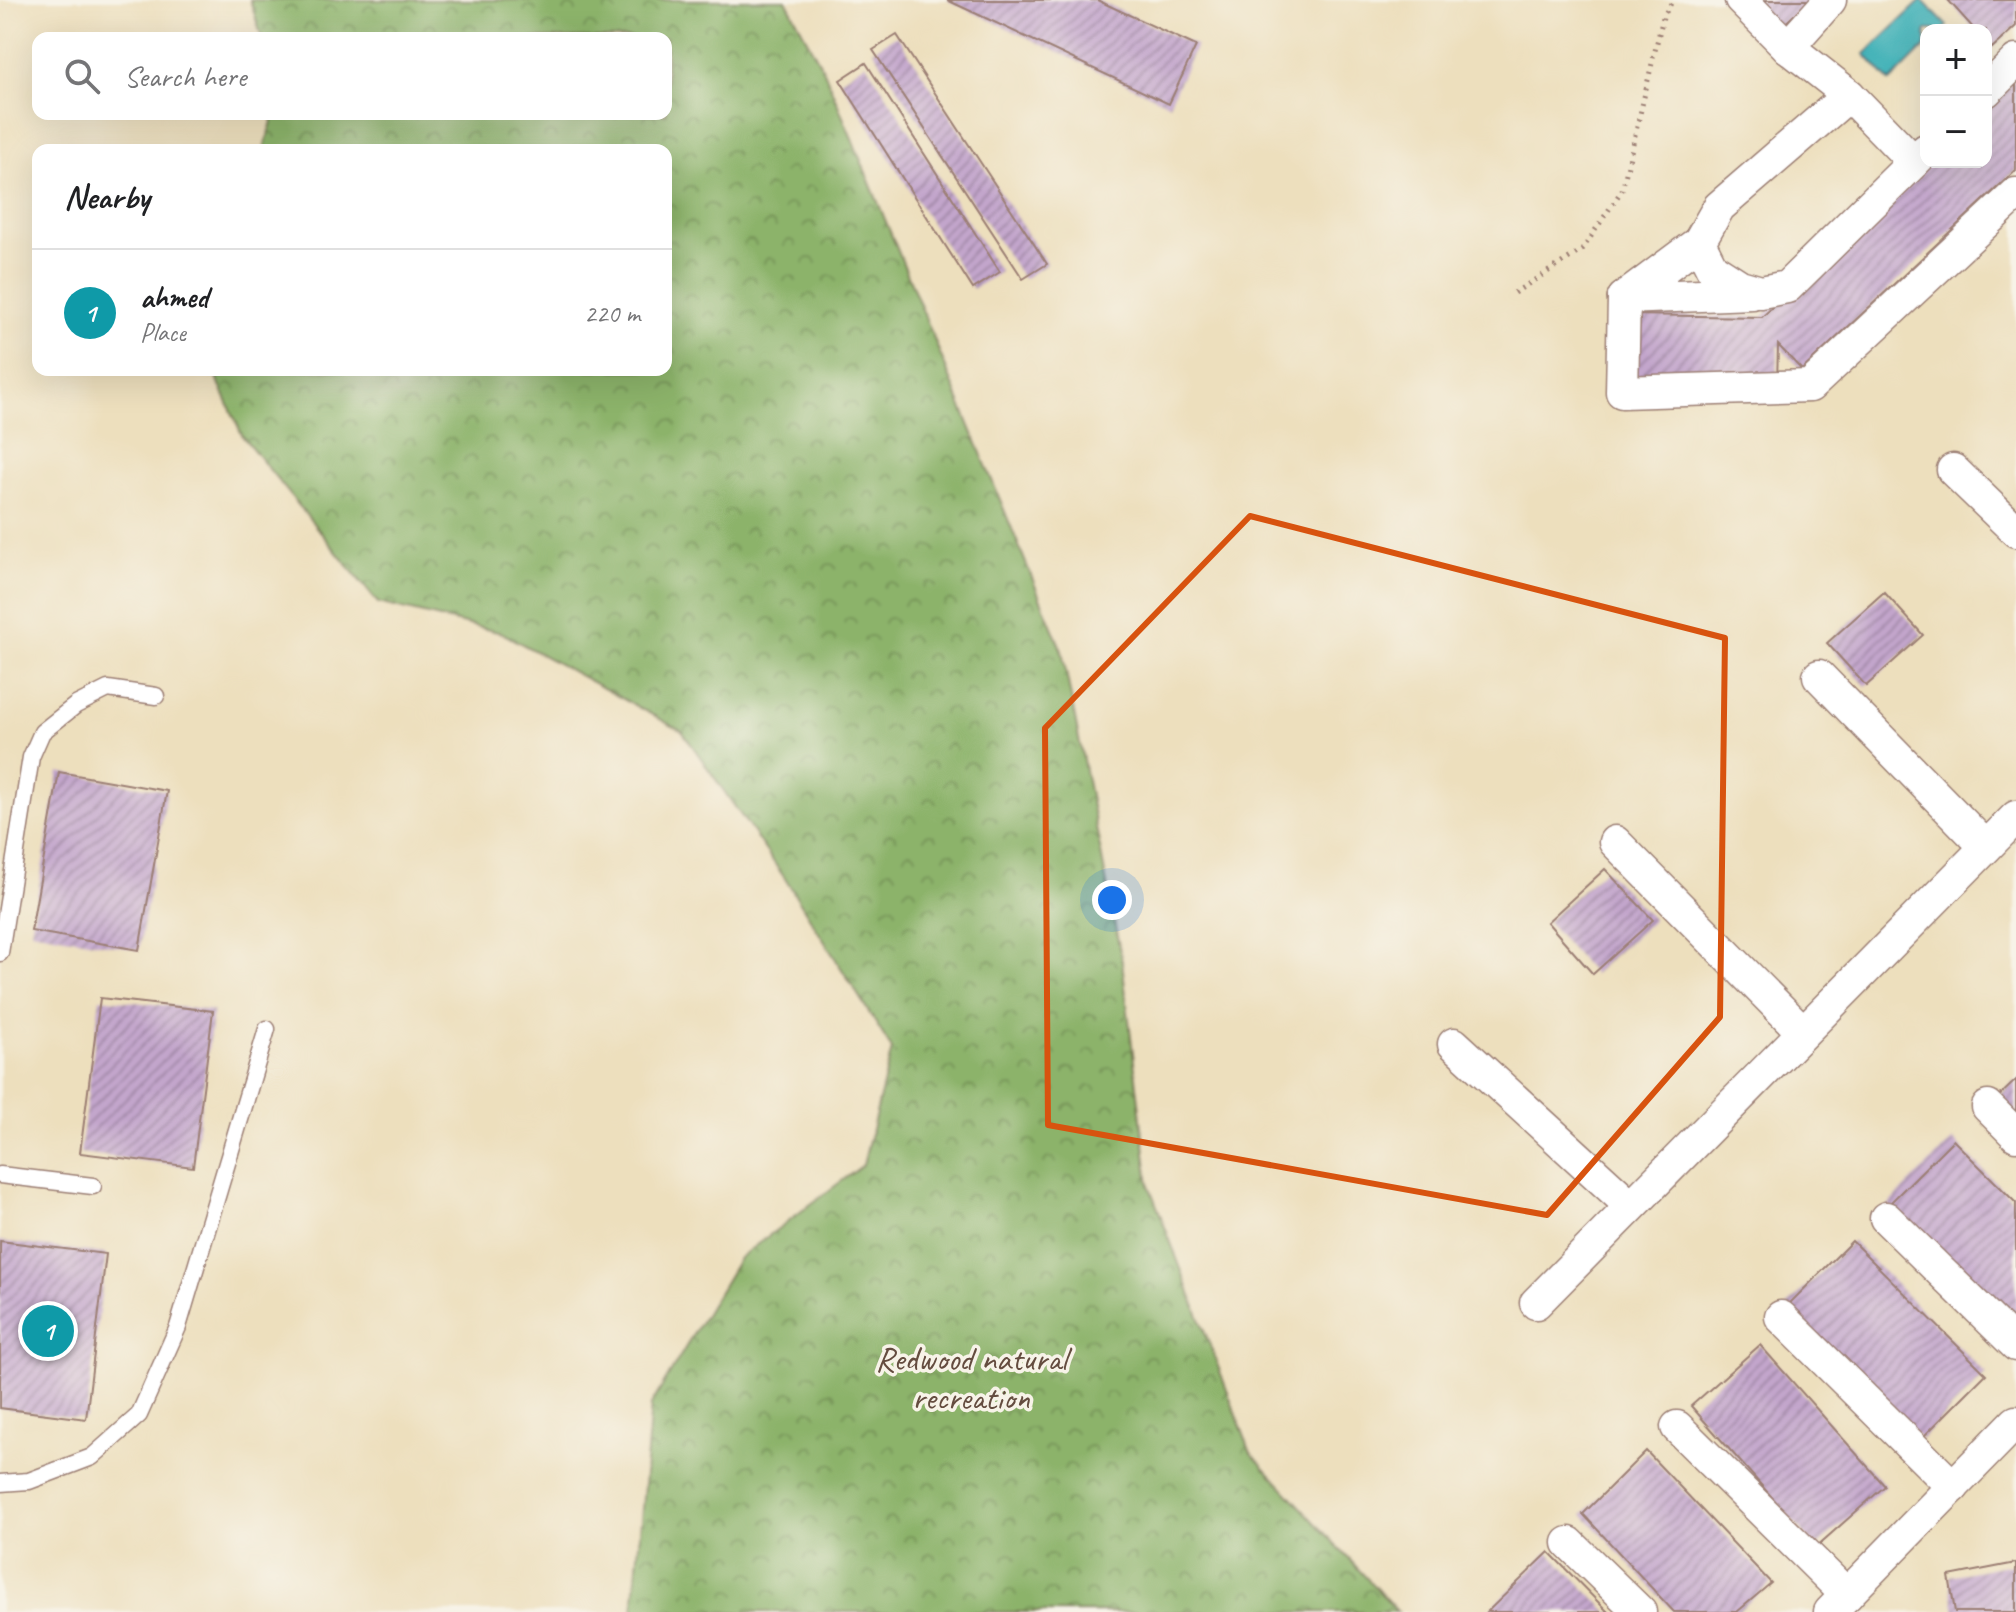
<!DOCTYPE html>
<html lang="en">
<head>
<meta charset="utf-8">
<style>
	body { margin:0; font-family:Caveat,sans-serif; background:#f2f2f2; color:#202124 }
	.controls { position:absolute; right:24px; top:24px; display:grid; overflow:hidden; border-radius:16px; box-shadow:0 8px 32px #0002 }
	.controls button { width:72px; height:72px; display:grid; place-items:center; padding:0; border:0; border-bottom:2px solid #e0e0e0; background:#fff; color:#202124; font:40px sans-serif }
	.you { position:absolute; left:1112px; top:900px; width:28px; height:28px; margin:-20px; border:6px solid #fff; border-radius:50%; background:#1a73e8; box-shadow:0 0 0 12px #1a73e833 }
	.badge { display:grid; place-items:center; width:52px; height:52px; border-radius:50%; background:#ea580c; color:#fff; font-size:26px; font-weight:700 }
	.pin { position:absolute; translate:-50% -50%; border:4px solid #fff; box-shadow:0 2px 8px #0006 }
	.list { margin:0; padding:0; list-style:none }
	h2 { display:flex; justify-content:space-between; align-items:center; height:104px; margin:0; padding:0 32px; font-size:34px }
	h2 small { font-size:26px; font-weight:400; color:#757577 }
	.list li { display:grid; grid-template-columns:52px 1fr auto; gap:24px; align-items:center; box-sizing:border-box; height:128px; padding:0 32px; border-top:2px solid #e0e0e0 }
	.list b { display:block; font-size:30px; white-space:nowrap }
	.list p { margin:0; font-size:26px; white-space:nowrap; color:#757577 }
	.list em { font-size:26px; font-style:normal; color:#757577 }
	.icon { flex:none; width:44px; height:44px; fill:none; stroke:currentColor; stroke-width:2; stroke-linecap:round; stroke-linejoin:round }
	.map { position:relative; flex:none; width:2016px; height:1612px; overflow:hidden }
	.search { position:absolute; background:#fff; box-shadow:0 8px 32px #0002; left:32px; top:32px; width:640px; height:88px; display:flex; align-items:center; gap:20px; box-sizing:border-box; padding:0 28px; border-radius:16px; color:#757577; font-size:30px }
	.panel { position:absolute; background:#fff; box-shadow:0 8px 32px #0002; left:32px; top:144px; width:640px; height:232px; border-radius:16px }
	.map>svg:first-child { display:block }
	.forest { fill:url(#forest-crowns); stroke:#6b694a; stroke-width:2 }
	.water { fill:#40b1b7; stroke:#456871; stroke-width:2 }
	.building { fill:url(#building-hatch) }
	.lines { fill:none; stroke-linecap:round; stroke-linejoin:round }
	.lane-casing { stroke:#9c7f74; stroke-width:19 }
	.street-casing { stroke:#9c7f74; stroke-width:35 }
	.path { stroke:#9c7f74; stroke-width:5; stroke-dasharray:2 6; stroke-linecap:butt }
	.lane { stroke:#fff; stroke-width:16 }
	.street { stroke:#fff; stroke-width:32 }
	.marked { fill:none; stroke:#d8530f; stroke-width:6; stroke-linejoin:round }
	.labels { text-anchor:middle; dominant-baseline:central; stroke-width:7; stroke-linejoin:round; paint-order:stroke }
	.park-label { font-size:34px; fill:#644c3f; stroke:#f7f3e8 }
</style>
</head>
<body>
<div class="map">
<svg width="2016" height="1612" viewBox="0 0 2016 1612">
	<defs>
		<pattern id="forest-crowns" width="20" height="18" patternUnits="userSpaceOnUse" patternTransform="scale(2)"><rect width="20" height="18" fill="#8cb36a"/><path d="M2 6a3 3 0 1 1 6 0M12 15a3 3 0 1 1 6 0" fill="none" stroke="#749157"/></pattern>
		<pattern id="building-hatch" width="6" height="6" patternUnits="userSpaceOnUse" patternTransform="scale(2)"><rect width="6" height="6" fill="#c3a6cc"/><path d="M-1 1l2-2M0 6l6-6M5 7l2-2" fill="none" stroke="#a087a6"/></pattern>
	</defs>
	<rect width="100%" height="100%" fill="#f7f3e8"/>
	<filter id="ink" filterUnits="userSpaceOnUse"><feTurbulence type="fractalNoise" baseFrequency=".0125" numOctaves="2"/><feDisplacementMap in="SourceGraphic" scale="16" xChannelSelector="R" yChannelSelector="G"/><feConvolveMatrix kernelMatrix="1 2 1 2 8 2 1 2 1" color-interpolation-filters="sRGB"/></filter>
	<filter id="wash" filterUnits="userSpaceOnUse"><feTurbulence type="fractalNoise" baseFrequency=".006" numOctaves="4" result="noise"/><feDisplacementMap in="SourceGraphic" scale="32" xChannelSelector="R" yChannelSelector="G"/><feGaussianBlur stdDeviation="1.8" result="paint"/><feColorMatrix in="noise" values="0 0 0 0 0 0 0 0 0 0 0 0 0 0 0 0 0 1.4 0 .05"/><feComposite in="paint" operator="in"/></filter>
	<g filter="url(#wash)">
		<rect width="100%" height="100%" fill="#eddfbd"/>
		<path class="forest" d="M250,0H786L825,73L1062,651L1122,962L1149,1185L1251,1453L1398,1612H633L651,1405L739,1258L863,1165L892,1049L784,877L682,731L502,633L378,603L243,437L213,370H666V150H264L274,114H666V38H262Z"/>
		<path class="water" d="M1922,0L1947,26L1943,30H1926V46L1890,82L1865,54Z"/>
		<g id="blocks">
			<g class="building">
				<path d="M947,0H1097L1196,46L1169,104Z"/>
				<path d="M1749,0H1810L1778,30Z"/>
				<path d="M1948,0H2016V26L1992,48L1986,42V30H1975Z"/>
				<path d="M897,35L1047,264L1023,279L873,50Z"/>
				<path d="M866,63L1000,272L973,289L840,80Z"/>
				<path d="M2016,79V170L1802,370L1778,345L1777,384L1627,382L1628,315L1762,317L1927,162H1986V107Z"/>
				<path d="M1884,592L1923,635L1866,686L1827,643Z"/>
				<path d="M59,772L167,791L139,950L31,931Z"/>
				<path d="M1605,869L1653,920L1593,974L1547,922Z"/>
				<path d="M100,998L213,1011L193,1167L80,1153Z"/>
				<path d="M2016,1080V1123L1994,1101Z"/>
				<path d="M1953,1140L2016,1203V1333L1888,1205Z"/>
				<path d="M0,1241L106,1254L86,1419L0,1408Z"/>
				<path d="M1852,1241L1986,1374L1921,1439L1787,1306Z"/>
				<path d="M1760,1345L1885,1486L1816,1547L1691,1406Z"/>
				<path d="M1646,1451L1771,1583L1737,1612H1674L1583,1514Z"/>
				<path d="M1549,1552L1608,1612H1487Z"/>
				<path d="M2016,1563V1612H1955L1949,1576Z"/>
			</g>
		</g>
	</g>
	<g filter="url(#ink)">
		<use href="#blocks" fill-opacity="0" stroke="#9c7f74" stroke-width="2"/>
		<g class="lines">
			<defs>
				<g id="lane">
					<path d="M0,953L31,757L42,732L76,705L108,689L156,696"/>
					<path d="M0,1175L93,1186"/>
					<path d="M0,1483L29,1481L92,1457L139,1415L178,1327L267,1029"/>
				</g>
				<g id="street">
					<path d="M1741,0L1788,47L1849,95L1914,162L1926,150"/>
					<path d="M1788,47L1830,0"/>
					<path d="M1986,91L2016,61"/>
					<path d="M1849,95L1719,207L1699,242L1712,268L1740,286L1761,292L1787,287L1914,162"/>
					<path d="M1624,298L1622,392L1810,386L2016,194"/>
					<path d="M1624,298L1752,293"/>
					<path d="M1624,298L1699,242"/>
					<path d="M1953,470L2016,531"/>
					<path d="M1819,676L1986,847"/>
					<path d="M1615,842L1803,1032"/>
					<path d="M1454,1044L1631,1206"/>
					<path d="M1988,1107L2016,1135"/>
					<path d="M1886,1218L2016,1345"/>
					<path d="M1536,1303L2016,817"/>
					<path d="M1781,1317L1953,1487"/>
					<path d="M1677,1427L1847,1595"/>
					<path d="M1569,1543L1640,1612"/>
					<path d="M1830,1612L2016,1422"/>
				</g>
			</defs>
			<use href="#lane" class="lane-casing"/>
			<use href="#street" class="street-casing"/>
			<path class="path" d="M1514,293L1582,250L1622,190L1663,17L1673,0"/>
			<use href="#lane" class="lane"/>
			<use href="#street" class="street"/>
		</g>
	</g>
	<path class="marked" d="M1250,516L1725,638L1720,1017L1547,1215L1048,1125L1045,728Z"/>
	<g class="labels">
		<g class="park-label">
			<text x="971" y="1358">Redwood natural<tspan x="971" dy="39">recreation</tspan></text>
		</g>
	</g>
</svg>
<div class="controls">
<button>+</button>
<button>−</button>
</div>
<div class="you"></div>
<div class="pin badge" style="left:48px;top:1331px;background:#0f9aa8">1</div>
<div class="search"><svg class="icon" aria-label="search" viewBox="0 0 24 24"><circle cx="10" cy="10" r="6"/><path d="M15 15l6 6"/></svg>Search here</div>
<section class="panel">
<h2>Nearby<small></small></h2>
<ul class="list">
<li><span class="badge" style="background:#0f9aa8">1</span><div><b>ahmed</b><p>Place</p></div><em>220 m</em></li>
</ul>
</section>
</div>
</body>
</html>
